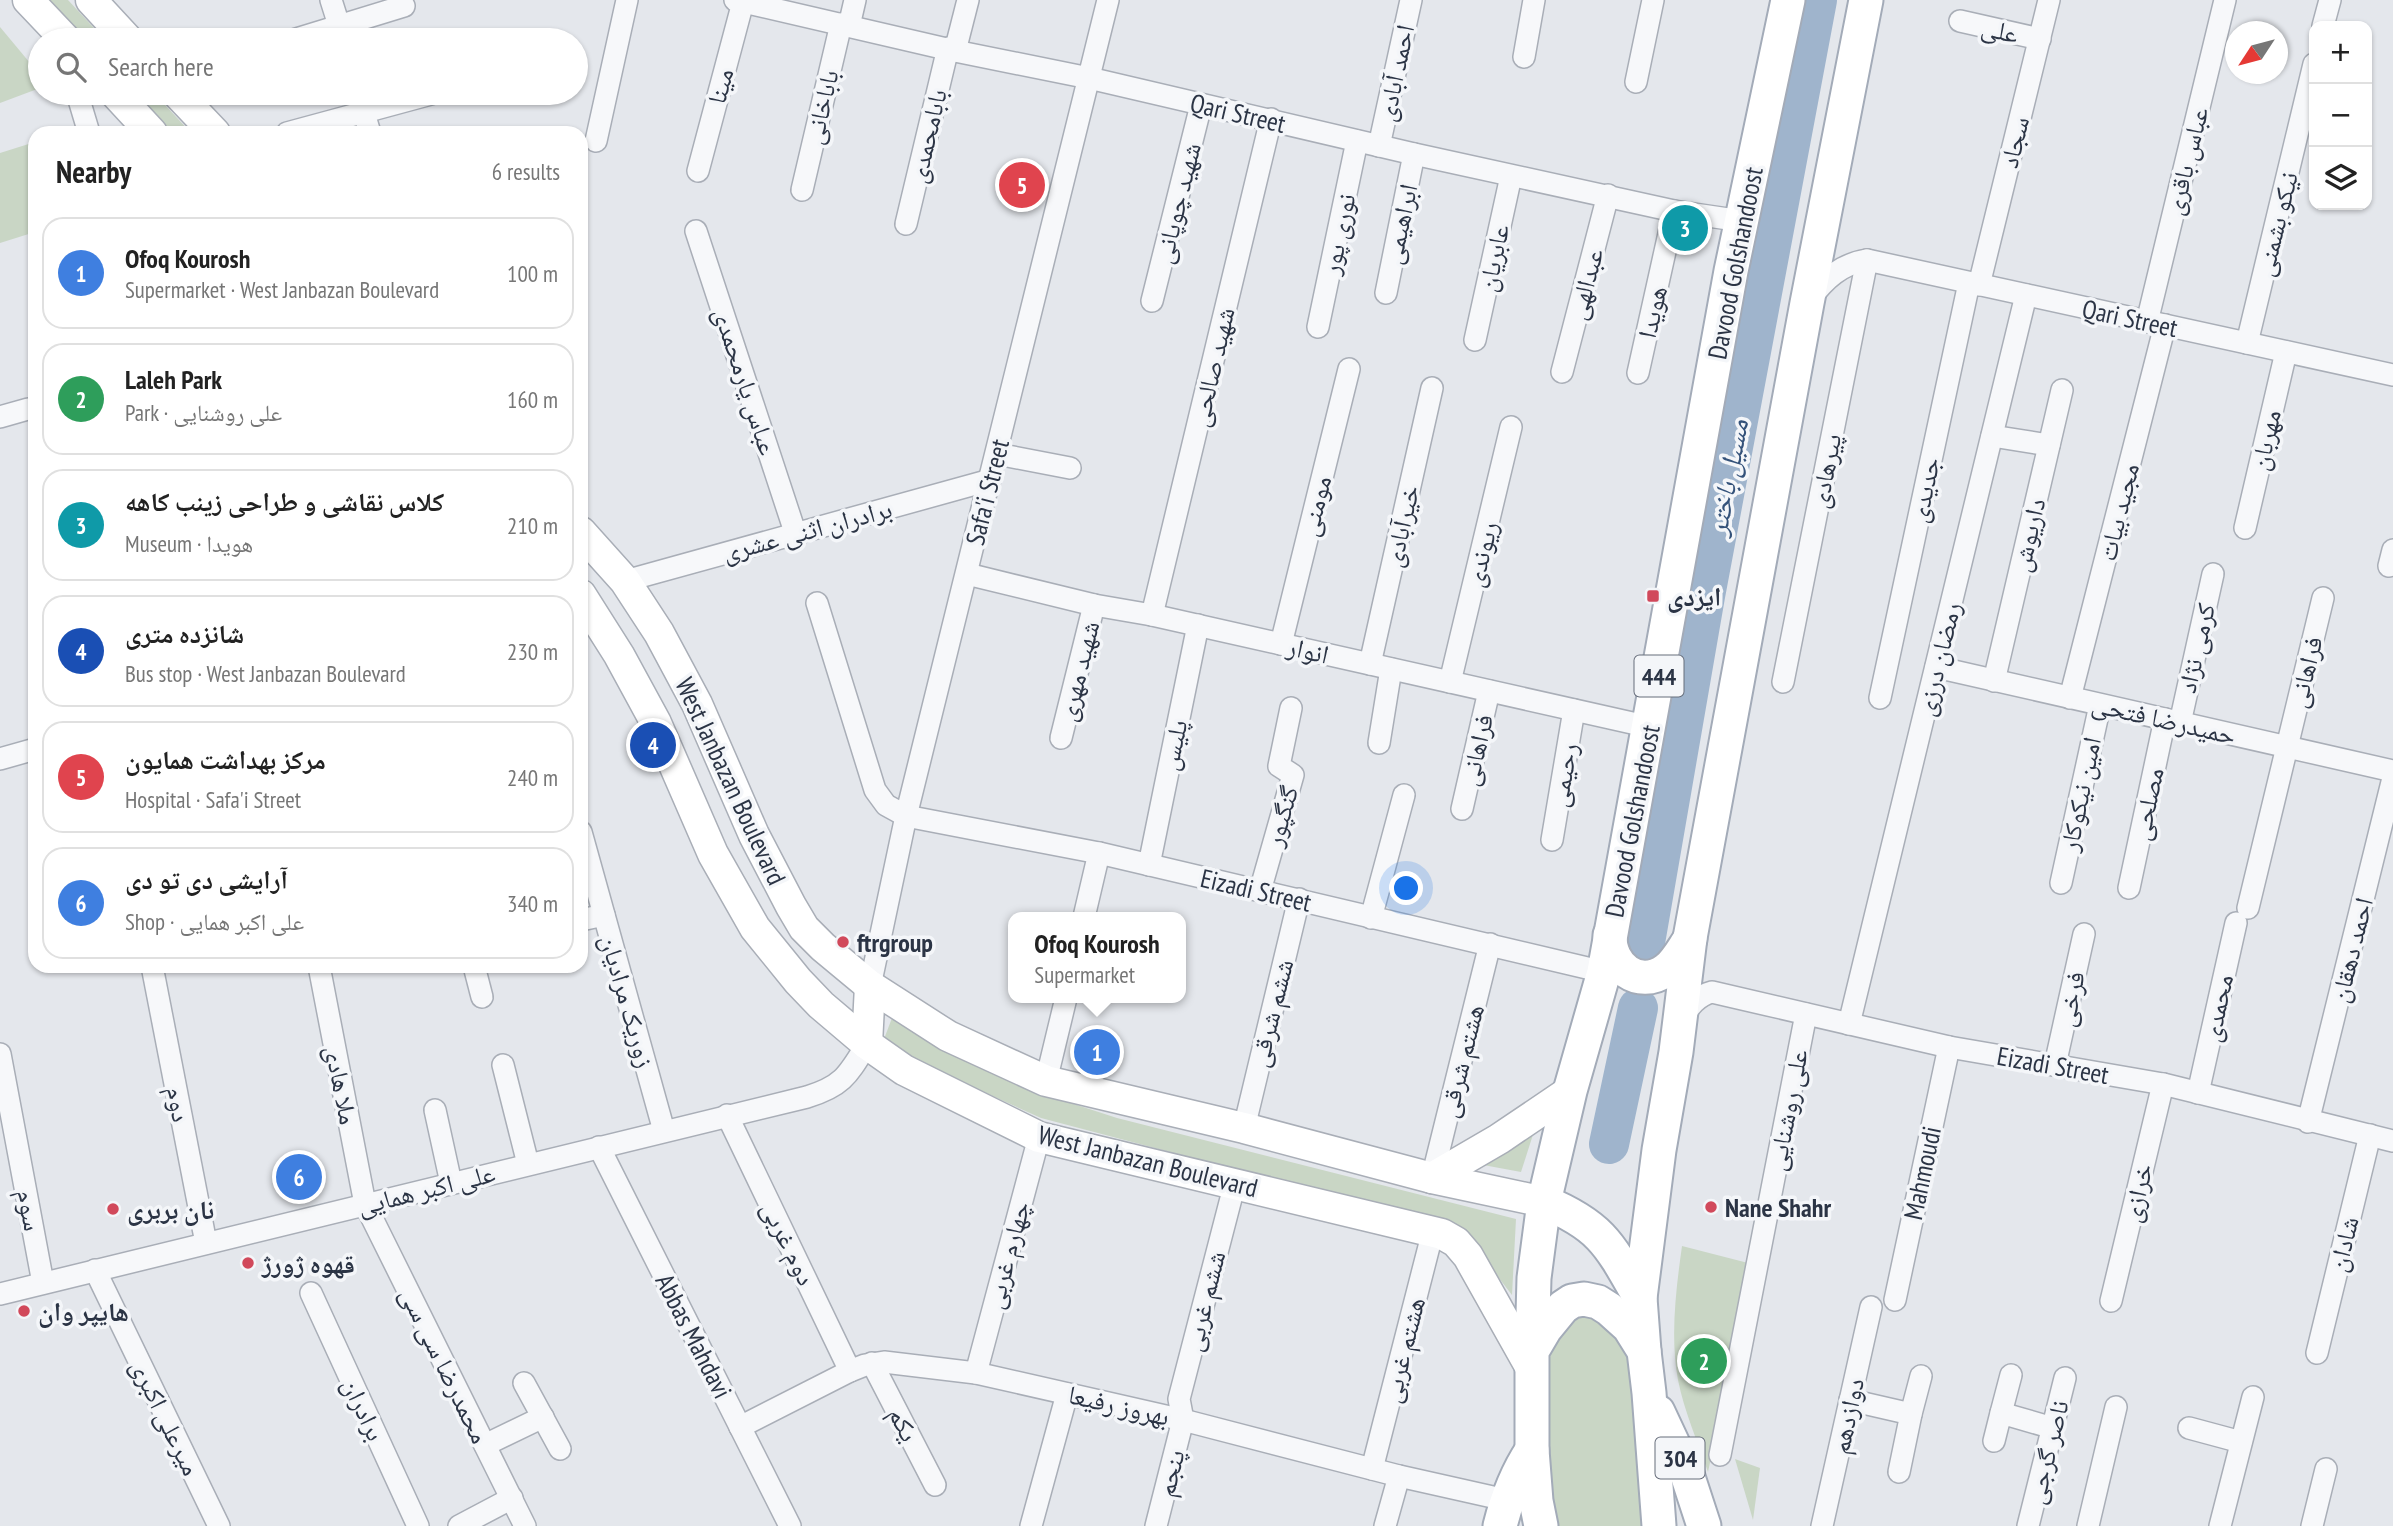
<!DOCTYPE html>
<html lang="en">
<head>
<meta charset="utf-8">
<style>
	body { margin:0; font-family:"PT Sans Narrow","Noto Naskh Arabic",sans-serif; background:#f6f6f6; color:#222 }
	.controls { position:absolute; right:21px; top:21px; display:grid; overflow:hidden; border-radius:14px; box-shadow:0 2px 5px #0004 }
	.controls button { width:63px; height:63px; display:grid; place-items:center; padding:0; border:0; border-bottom:2px solid #e0e0e0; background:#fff; color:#222; font:35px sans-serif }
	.compass { position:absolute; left:2225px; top:21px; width:63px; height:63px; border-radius:50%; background:#fff; box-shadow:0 2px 5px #0004; rotate:234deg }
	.you { position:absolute; left:1407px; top:889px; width:24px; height:24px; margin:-18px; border:5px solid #fff; border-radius:50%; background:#1a73e8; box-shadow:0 0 0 10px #1a73e833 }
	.badge { display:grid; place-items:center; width:46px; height:46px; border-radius:50%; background:#111827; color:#fff; font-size:23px; font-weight:700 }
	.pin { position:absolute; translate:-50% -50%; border:4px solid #fff; box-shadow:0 2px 7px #0006 }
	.popup { position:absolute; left:1008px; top:912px; width:178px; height:91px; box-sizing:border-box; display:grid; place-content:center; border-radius:14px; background:#fff; filter:drop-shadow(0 2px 5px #0005); font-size:23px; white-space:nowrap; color:#767676 }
	.popup b { font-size:26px; color:#222 }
	.popup::after { content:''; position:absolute; left:50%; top:100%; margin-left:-14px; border:14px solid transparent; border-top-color:#fff }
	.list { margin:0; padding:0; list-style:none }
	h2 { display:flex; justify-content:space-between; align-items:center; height:91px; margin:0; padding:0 28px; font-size:30px }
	h2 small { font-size:23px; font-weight:400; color:#767676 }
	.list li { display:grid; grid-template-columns:46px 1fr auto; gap:21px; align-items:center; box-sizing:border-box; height:112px; margin:0 14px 14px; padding:0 14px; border:2px solid #e0e0e0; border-radius:21px }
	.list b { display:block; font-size:26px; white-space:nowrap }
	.list p { margin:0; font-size:23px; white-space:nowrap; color:#767676 }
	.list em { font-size:23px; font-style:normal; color:#767676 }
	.icon { flex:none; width:38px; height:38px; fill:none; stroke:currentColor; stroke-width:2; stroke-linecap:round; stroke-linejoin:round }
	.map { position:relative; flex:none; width:2393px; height:1526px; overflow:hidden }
	.search { position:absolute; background:#fff; box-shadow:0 2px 5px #0004; left:28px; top:28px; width:560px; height:77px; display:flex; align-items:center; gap:18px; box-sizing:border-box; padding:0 24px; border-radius:38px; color:#767676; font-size:26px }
	.panel { position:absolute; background:#fff; box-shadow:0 2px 5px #0004; left:28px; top:126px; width:560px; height:847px; border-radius:21px }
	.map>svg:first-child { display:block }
	.green { fill:#c9d6c5 }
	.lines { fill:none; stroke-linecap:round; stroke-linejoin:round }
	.river { stroke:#9fb4cc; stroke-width:40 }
	.minor-casing { stroke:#a9aeb7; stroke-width:24 }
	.secondary-casing { stroke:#a9aeb7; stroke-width:33 }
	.primary-casing { stroke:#a3abb8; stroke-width:37 }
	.minor { stroke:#f7f8fa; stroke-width:21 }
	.secondary { stroke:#fff; stroke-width:30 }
	.primary { stroke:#fff; stroke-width:33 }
	.poi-dot { fill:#d1495b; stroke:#f4f6f9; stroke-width:2.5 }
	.labels { text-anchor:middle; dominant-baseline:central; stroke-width:7; stroke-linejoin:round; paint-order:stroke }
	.shield { fill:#f4f6f9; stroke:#676e7b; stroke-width:2 }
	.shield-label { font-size:24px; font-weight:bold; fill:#2b3445 }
	.street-label { font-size:26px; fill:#2b3445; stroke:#f4f6f9 }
	.poi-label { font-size:26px; font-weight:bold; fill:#2b3445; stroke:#f4f6f9; text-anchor:start }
	.water-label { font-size:28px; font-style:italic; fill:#34527a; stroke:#f4f6f9 }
</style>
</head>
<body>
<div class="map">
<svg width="2393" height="1526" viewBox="0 0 2393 1526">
	<rect width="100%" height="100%" fill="#e4e7ec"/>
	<g class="green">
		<path d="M47,0H68L105,40H84Z"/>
		<path d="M0,27L40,75V88L0,103Z"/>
		<path d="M132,93H154L191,133H170Z"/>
		<path d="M35,142V232L0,243V153Z"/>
		<path d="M892,1018L965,1058L1043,1094L1117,1118L1516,1219L1512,1295L1478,1251L1265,1177L1041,1118L924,1065L884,1039Z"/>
		<path d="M1537,1122L1521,1172L1467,1162L1509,1152Z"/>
		<path d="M1682,1246L1752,1264L1708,1472C1698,1442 1684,1411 1678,1380C1670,1337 1676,1289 1682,1246Z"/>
		<path d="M1581,1308L1624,1341L1635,1371L1649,1526H1557L1548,1479L1544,1373L1558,1335Z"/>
		<path d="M1735,1459L1760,1468L1753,1520Z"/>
	</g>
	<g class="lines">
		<g class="river">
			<path d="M1643,954L1705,596L1817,0"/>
			<path d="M1609,1144L1638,1008"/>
		</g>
		<defs>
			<g id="minor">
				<path d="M331,0L343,38"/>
				<path d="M735,0L955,51L1089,78L1414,154L1674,211L1742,221"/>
				<path d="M1960,21L2040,39"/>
				<path d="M849,26L855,0"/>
				<path d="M2323,26L2330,0"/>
				<path d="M293,40L404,6"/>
				<path d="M955,51L968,0"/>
				<path d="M1524,57L1534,0"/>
				<path d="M1636,82L1653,0"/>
				<path d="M77,93L89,133"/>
				<path d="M358,93L370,133"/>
				<path d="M287,133L431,94"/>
				<path d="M596,141L627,0"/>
				<path d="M1379,146L1411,0"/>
				<path d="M698,171L743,2"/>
				<path d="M802,190L841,24"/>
				<path d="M906,224L948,48"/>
				<path d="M696,231L795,532"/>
				<path d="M1979,285L2049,0"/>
				<path d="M1386,293L1414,154"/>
				<path d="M1810,299C1825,279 1841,264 1867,260L2393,375"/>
				<path d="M1152,301L1201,105"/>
				<path d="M2147,322L2225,0"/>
				<path d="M1318,327L1357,141"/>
				<path d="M1475,340L1511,176"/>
				<path d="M2247,343L2314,64"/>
				<path d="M1562,372L1608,195"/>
				<path d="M1638,373L1674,211"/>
				<path d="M0,417L28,409"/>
				<path d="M1992,436L2049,445"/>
				<path d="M997,454L1070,468"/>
				<path d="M2245,528L2286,352"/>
				<path d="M2389,566L2393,550"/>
				<path d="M967,574L1094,605L1152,615L1650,727"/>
				<path d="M625,581L990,480"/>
				<path d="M817,603L875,790L886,805L906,816L1099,853L1604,972"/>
				<path d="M1152,615L1271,119"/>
				<path d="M1281,644L1349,369"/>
				<path d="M1370,664L1432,388"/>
				<path d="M1936,667L2393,771"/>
				<path d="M1994,681L2062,390"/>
				<path d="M1450,682L1511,427"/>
				<path d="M1783,682L1867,260"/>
				<path d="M1880,698L1969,283"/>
				<path d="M2070,698L2165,325"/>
				<path d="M2180,723L2213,574"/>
				<path d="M1061,738L1094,605"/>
				<path d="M1379,743L1391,669"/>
				<path d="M0,759L35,749"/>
				<path d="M1462,809L1489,691"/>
				<path d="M581,832L664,1131"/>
				<path d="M1552,840L1574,710"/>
				<path d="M1149,865L1198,625"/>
				<path d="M2061,883L2100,705"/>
				<path d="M2129,888L2165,719"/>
				<path d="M1260,891L1293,775L1279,766L1291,708"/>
				<path d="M2248,908L2323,598"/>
				<path d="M1084,917L1099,853"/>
				<path d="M1371,918L1404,795"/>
				<path d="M581,920L604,915"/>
				<path d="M152,966L206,1243"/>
				<path d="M319,966L365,1204L525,1526"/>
				<path d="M474,966L482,997"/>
				<path d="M870,986L906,816L1108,0"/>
				<path d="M1683,1020C1687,1007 1699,995 1712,992L1949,1047L2163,1084L2393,1141"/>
				<path d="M1849,1024L2026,295"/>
				<path d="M0,1054L43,1283"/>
				<path d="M503,1065L528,1164"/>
				<path d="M2055,1065L2084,934"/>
				<path d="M1046,1081L1066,998"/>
				<path d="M2198,1093L2236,923"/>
				<path d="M435,1110L451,1183"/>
				<path d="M727,1115L850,1371"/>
				<path d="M2308,1122L2393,778"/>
				<path d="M1244,1128L1299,899"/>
				<path d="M599,1147L790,1526"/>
				<path d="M1432,1178L1490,944"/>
				<path d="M95,1270L219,1526"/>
				<path d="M311,1293L418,1526"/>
				<path d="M0,1294L807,1097C843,1086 848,1075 867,1044"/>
				<path d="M1895,1300L1949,1047"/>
				<path d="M2111,1301L2163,1084"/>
				<path d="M2317,1353L2370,1135"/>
				<path d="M872,1363L935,1485"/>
				<path d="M976,1373L1039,1137"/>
				<path d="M524,1383L560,1449"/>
				<path d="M1850,1400L1911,1414L1899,1472"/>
				<path d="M2001,1413L2011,1375"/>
				<path d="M1911,1414L1921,1376"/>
				<path d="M740,1427L850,1371L865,1365L884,1362L976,1373L1183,1420L1399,1476L1506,1500"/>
				<path d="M2189,1428L2241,1442"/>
				<path d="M1994,1441L2001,1413L2053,1428"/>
				<path d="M485,1445L543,1417"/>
				<path d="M1720,1455L1806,1014"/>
				<path d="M1372,1469L1433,1231"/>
				<path d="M459,1526L512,1498"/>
				<path d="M1031,1526L1067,1394"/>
				<path d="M1156,1526L1183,1420L1179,1399L1235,1183"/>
				<path d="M1385,1526L1399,1476"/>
				<path d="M1822,1526L1871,1307"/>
				<path d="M2028,1526L2065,1378"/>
				<path d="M2088,1526L2116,1407"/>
				<path d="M2220,1526L2253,1397"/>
				<path d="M2312,1526L2326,1469"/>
			</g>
			<g id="secondary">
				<path d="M28,0L66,40"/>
				<path d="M91,0L128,40"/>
				<path d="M115,93L152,133"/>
				<path d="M177,93L215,133"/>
				<path d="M581,532L625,581L659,633L697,704L754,835L791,906L804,928L823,947L870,986L948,1036L1046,1081L1244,1128L1432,1178L1544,1202"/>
				<path d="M581,595L619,655L656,723L713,854L755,928L798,981L821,1005L867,1044L904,1070L1039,1137L1442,1234L1456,1242L1468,1256L1532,1370"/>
				<path d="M867,1044L870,986"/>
				<path d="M1432,1178L1499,1139L1570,1091"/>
			</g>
			<g id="primary">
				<path d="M1610,935C1609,966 1638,990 1666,970C1676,963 1683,949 1690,939"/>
				<path d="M1544,1202C1602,1226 1610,1245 1640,1298"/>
				<path d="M1532,1351L1534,1278L1544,1202L1570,1091L1604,972L1731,271L1788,0"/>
				<path d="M1644,1351L1640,1298L1659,1150L1676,1052L1690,938L1807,303L1866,0"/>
				<path d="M1658,1412L1687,1474L1704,1526"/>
				<path d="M1500,1526C1507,1498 1516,1474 1532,1450"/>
				<path d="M1541,1526L1536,1501L1532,1450V1351L1545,1329L1563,1307L1572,1301L1584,1299L1598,1302L1609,1309L1629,1327L1644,1351L1649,1393L1659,1526"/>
			</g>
		</defs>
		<use href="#minor" class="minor-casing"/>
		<use href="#secondary" class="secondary-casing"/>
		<use href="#primary" class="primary-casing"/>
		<use href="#minor" class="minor"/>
		<use href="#secondary" class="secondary"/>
		<use href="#primary" class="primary"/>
	</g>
	<g class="poi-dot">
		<rect x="1646" y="589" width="14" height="14" rx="3.5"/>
		<circle cx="843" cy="942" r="7"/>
		<circle cx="1711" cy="1207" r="7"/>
		<circle cx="113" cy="1209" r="7"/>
		<circle cx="248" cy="1263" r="7"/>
		<circle cx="24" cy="1311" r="7"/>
	</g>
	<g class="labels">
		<g class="shield">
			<rect x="1634.5" y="655.5" width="49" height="41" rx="5"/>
			<rect x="1655.5" y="1437.5" width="49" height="41" rx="5"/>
		</g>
		<g class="shield-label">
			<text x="1659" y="676">444</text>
			<text x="1680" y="1458">304</text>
		</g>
		<g class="street-label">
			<text transform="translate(2000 30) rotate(13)">علی</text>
			<text transform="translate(1395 73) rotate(-78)">احمد آبادی</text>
			<text transform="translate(720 86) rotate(-75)">مینا</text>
			<text transform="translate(821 107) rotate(-77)">باباخانی</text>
			<text transform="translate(1238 113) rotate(13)">Qari Street</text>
			<text transform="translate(927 136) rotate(-77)">بابامحمدی</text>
			<text transform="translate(2014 142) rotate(-76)">سجاد</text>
			<text transform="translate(2186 161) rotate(-76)">عباس باقری</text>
			<text transform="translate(1177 203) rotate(-76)">شهید چوپانی</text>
			<text transform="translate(1400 224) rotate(-78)">ابراهیمی</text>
			<text transform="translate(2276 224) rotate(-76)">نیکو بشمنی</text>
			<text transform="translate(1338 234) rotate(-78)">نوری پور</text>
			<text transform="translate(1493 258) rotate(-78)">عابریان</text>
			<text transform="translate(1735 263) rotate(-79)">Davood Golshandoost</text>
			<text transform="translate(1585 284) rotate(-75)">عبدالهی</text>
			<text transform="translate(1652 312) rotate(-77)">هویدا</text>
			<text transform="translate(2130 318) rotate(12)">Qari Street</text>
			<text transform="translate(1212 367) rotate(-77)">شهید صالحی</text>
			<text transform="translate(746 381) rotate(72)">عباس یارمحمدی</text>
			<text transform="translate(2265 440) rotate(-77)">مهربان</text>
			<text transform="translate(1825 471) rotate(-79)">پیرهادی</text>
			<text transform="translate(1924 490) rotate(-78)">جدیدی</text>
			<text transform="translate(987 492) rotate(-76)">Safa'i Street</text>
			<text transform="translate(1315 506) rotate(-76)">مومنی</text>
			<text transform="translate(2118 512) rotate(-76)">مجید بیات</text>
			<text transform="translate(1401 526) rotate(-77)">خیرآبادی</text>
			<text transform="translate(807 530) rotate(-15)">برادران اثنی عشری</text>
			<text transform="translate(2028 535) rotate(-77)">داریوش</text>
			<text transform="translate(1481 554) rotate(-76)">ریوندی</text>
			<text transform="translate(2196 648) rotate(-77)">کرمی نژاد</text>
			<text transform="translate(1308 650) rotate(13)">انوار</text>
			<text transform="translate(1938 659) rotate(-76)">رمضان درزی</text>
			<text transform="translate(1078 671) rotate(-76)">شهید مهری</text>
			<text transform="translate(2305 672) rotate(-76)">فراهانی</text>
			<text transform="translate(2164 719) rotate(13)">حمیدرضا فتحی</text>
			<text transform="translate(1173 745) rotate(-78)">پلیس</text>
			<text transform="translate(1476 750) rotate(-77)">فراهانی</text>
			<text transform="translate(1563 775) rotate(-80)">رحیمی</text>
			<text transform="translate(731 781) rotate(65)">West Janbazan Boulevard</text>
			<text transform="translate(2080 794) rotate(-78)">امین نیکوکار</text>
			<text transform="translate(2147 804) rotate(-78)">مصلحی</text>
			<text transform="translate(1281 816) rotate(-74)">گنگپور</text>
			<text transform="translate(1632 821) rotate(-79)">Davood Golshandoost</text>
			<text transform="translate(1256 890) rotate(13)">Eizadi Street</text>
			<text transform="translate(2351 950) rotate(-76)">احمد دهقان</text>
			<text transform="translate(2070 999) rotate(-78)">فرخی</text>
			<text transform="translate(628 1001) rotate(74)">زوریک مرادیان</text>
			<text transform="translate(2217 1008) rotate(-78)">محمدی</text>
			<text transform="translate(1271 1013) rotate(-76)">ششم شرقی</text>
			<text transform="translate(1461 1061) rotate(-76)">هشتم شرقی</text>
			<text transform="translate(2053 1065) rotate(10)">Eizadi Street</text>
			<text transform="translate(342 1085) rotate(79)">ملا هادی</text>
			<text transform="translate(179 1104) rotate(79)">دوم</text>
			<text transform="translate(1787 1110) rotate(-79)">علی روشنایی</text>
			<text transform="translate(1148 1161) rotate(14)">West Janbazan Boulevard</text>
			<text transform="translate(1922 1173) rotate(-78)">Mahmoudi</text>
			<text transform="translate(426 1189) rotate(-14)">علی اکبر همایی</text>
			<text transform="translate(2137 1193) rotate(-77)">خرازی</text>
			<text transform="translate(30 1210) rotate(79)">سوم</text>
			<text transform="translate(789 1243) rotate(64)">دوم غربی</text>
			<text transform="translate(2343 1244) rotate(-76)">شادان</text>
			<text transform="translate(1007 1255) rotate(-75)">چهارم غربی</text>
			<text transform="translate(1204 1301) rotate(-76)">ششم غربی</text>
			<text transform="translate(694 1336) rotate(63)">Abbas Mahdavi</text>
			<text transform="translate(1403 1350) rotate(-76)">هشتم غربی</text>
			<text transform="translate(445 1365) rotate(64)">محمدرضا سی سی</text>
			<text transform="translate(1119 1405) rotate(13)">بهروز رفیعا</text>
			<text transform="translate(364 1409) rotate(65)">برادران</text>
			<text transform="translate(1847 1416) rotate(-78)">دوازدهم</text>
			<text transform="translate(166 1417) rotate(64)">میرعلی اکبری</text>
			<text transform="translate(904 1424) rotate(63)">یکم</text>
			<text transform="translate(2047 1452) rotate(-76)">ناصر گرجی</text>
			<text transform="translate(1170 1473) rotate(-76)">پنجم</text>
		</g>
		<g class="poi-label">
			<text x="1667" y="596">ایزدی</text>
			<text x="857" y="942">ftrgroup</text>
			<text x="1725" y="1207">Nane Shahr</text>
			<text x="127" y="1209">نان بربرى</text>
			<text x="262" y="1263">قهوه ژورژ</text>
			<text x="38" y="1311">هایپر وان</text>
		</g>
		<g class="water-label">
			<text transform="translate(1727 477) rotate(-79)">مسیل باختر</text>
		</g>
	</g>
</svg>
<div class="controls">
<button>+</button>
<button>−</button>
<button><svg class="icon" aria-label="layers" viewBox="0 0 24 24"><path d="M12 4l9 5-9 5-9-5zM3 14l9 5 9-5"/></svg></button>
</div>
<svg class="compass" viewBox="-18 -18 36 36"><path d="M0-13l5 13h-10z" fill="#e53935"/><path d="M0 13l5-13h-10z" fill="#767676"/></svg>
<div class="you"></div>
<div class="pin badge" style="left:1097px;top:1052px;background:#3f7fe0">1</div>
<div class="popup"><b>Ofoq Kourosh</b>Supermarket</div>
<div class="pin badge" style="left:1704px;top:1361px;background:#2e9e5b">2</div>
<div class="pin badge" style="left:1685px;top:228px;background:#0f9aa8">3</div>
<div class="pin badge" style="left:653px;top:745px;background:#1a4fb4">4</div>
<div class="pin badge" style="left:1022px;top:185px;background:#e0444e">5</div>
<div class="pin badge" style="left:299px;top:1177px;background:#3f7fe0">6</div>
<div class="search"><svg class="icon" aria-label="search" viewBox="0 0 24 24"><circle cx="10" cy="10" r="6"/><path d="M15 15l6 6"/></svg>Search here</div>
<section class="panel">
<h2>Nearby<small>6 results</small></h2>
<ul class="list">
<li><span class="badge" style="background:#3f7fe0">1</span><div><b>Ofoq Kourosh</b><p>Supermarket · West Janbazan Boulevard</p></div><em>100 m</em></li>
<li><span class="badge" style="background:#2e9e5b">2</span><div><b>Laleh Park</b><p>Park · علی روشنایی</p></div><em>160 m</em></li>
<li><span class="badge" style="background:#0f9aa8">3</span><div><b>کلاس نقاشی و طراحی زینب کاهه</b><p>Museum · هویدا</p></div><em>210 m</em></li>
<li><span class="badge" style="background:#1a4fb4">4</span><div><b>شانزده متری</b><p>Bus stop · West Janbazan Boulevard</p></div><em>230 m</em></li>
<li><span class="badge" style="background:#e0444e">5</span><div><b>مرکز بهداشت همایون</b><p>Hospital · Safa'i Street</p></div><em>240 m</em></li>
<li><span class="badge" style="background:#3f7fe0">6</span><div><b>آرایشی دی تو دی</b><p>Shop · علی اکبر همایی</p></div><em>340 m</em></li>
</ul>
</section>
</div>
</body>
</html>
